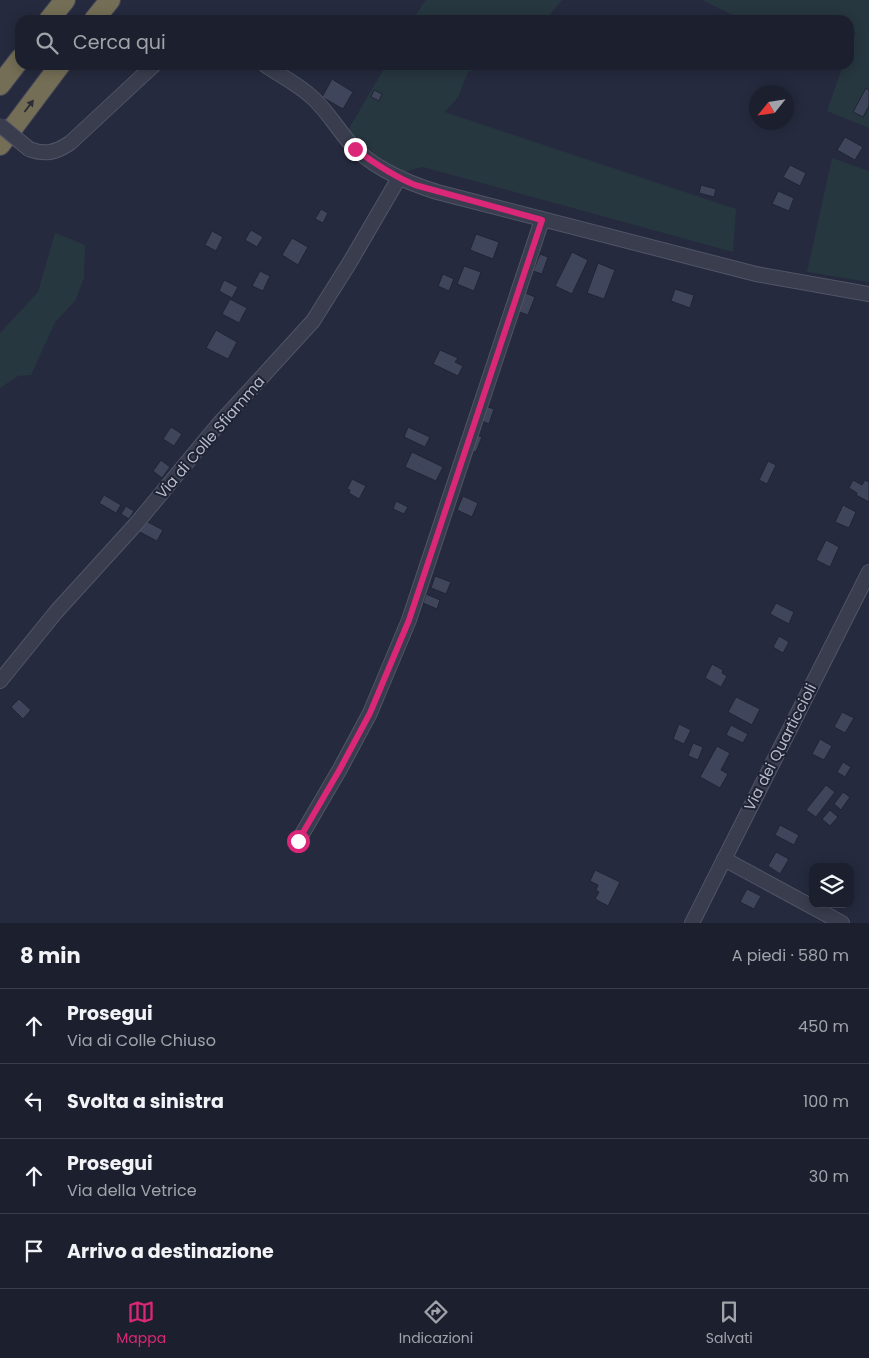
<!DOCTYPE html>
<html lang="it">
<head>
<meta charset="utf-8">
<style>
	body { margin:0; font-family:Poppins,sans-serif; background:#292d3a; color:#f1f3f6 }
	.controls { position:absolute; right:15px; bottom:15px; display:grid; overflow:hidden; border-radius:10px; box-shadow:0 2px 12px #0003 }
	.controls button { width:45px; height:45px; display:grid; place-items:center; padding:0; border:0; border-bottom:1px solid #3a3e4a; background:#1c202e; color:#f1f3f6; font:25px sans-serif }
	.compass { position:absolute; left:749px; top:85px; width:45px; height:45px; border-radius:50%; background:#1c202e; box-shadow:0 2px 12px #0003; rotate:240deg }
	.stop { position:absolute; width:15px; height:15px; margin:-11px; border:4px solid #db2777; border-radius:50%; background:#fff }
	.stop.end { background:#db2777; border-color:#fff; box-shadow:0 1px 5px #0008 }
	.list { margin:0; padding:0; list-style:none }
	h2 { display:flex; justify-content:space-between; align-items:center; height:65px; margin:0; padding:0 20px; font-size:21px }
	h2 small { font-size:16px; font-weight:400; color:#a0a3aa }
	.list li { display:grid; grid-template-columns:32px 1fr auto; gap:15px; align-items:center; box-sizing:border-box; height:75px; padding:0 20px; border-top:1px solid #3a3e4a }
	.list b { display:block; font-size:19px; white-space:nowrap }
	.list p { margin:0; font-size:16px; white-space:nowrap; color:#a0a3aa }
	.list em { font-size:16px; font-style:normal; color:#a0a3aa }
	.icon { flex:none; width:28px; height:28px; fill:none; stroke:currentColor; stroke-width:2; stroke-linecap:round; stroke-linejoin:round }
	.map { position:relative; flex:none; width:869px; height:923px; overflow:hidden }
	.search { position:absolute; background:#1c202e; box-shadow:0 2px 12px #0003; left:15px; right:15px; top:15px; height:55px; display:flex; align-items:center; gap:12px; box-sizing:border-box; padding:0 18px; border-radius:15px; color:#a0a3aa; font-size:19px }
	.sheet { height:365px; background:#1c202e }
	nav { display:flex; justify-content:space-around; align-items:center; box-sizing:border-box; height:70px; border-top:1px solid #3a3e4a; background:#1c202e; font-size:14px; color:#a0a3aa }
	nav a { display:grid; justify-items:center; gap:2px }
	nav .on { color:#db2777 }
	.map>svg:first-child { display:block }
	.green { fill:#27373f }
	.building { fill:#3f455b; stroke:#202435 }
	.lines { fill:none; stroke-linecap:round; stroke-linejoin:round }
	.minor-casing { stroke:#515566; stroke-width:16 }
	.highway-casing { stroke:#414556; stroke-width:22 }
	.minor { stroke:#393d4e; stroke-width:14 }
	.highway { stroke:#746e56; stroke-width:20 }
	.minor-bridge-casing { stroke:#515566; stroke-width:16; stroke-linecap:butt }
	.minor-bridge { stroke:#393d4e; stroke-width:14 }
	.oneway { fill:#2b2d38 }
	.route { stroke:#db2777; stroke-width:6 }
	.labels { text-anchor:middle; dominant-baseline:central; stroke-width:4; stroke-linejoin:round; paint-order:stroke }
	.street-label { font-size:15px; fill:#b5b9c9; stroke:#1e2233 }
</style>
</head>
<body>
<div class="map">
<svg width="869" height="923" viewBox="0 0 869 923">
	<rect width="100%" height="100%" fill="#252a3e"/>
	<g class="green">
		<path d="M426,0H562L545,20H412Z"/>
		<path d="M702,0H869V90L866,89L854,112L863,117L869,106V128L827,111L842,68L836,65H849V44L856,33L849,29V20H743Z"/>
		<path d="M386,65H492L468,72L458,97L445,112L736,209L733,252L423,167L400,173L347,132Z"/>
		<path d="M832,158L869,171V282L807,272Z"/>
		<path d="M55,233L85,245L84,278L75,301L55,322L31,375L18,376L0,388V333L38,292Z"/>
	</g>
	<g class="building">
		<path d="M332,79L353,92L343,109L322,97Z"/>
		<path d="M866,88L869,90V106L863,117L853,112Z"/>
		<path d="M374,90L382,94L379,101L371,97Z"/>
		<path d="M845,137L863,147L855,160L837,150Z"/>
		<path d="M790,165L806,173L800,186L783,177Z"/>
		<path d="M701,185L716,189L714,197L699,193Z"/>
		<path d="M778,191L794,198L789,211L772,204Z"/>
		<path d="M321,209L328,213L323,223L315,219Z"/>
		<path d="M251,230L263,237L257,247L245,240Z"/>
		<path d="M212,231L223,237L216,251L205,245Z"/>
		<path d="M476,234L499,242L493,259L470,250Z"/>
		<path d="M292,238L308,247L298,265L282,255Z"/>
		<path d="M572,252L588,260L572,294L555,286Z"/>
		<path d="M540,254L548,257L542,274L533,271Z"/>
		<path d="M598,263L615,270L604,299L587,293Z"/>
		<path d="M464,266L481,272L474,291L457,284Z"/>
		<path d="M260,271L270,276L263,291L252,286Z"/>
		<path d="M443,274L454,279L449,291L438,286Z"/>
		<path d="M224,280L238,287L232,298L219,291Z"/>
		<path d="M675,289L694,295L690,308L671,301Z"/>
		<path d="M521,291L535,297L528,315L514,310Z"/>
		<path d="M230,299L247,308L239,323L222,314Z"/>
		<path d="M216,330L237,342L228,359L206,348Z"/>
		<path d="M440,350L458,358L455,362L463,366L458,376L433,364Z"/>
		<path d="M483,405L494,409L489,424L477,419Z"/>
		<path d="M171,427L182,434L174,446L163,439Z"/>
		<path d="M408,427L430,437L425,447L404,437Z"/>
		<path d="M474,434L482,437L476,452L472,451Z"/>
		<path d="M412,452L443,467L436,481L405,467Z"/>
		<path d="M161,460L170,467L162,478L153,471Z"/>
		<path d="M768,461L776,465L767,484L759,480Z"/>
		<path d="M352,479L366,486L359,499L349,493L350,490L347,489Z"/>
		<path d="M853,480L862,485L865,480L869,482V502L856,495L857,493L849,488Z"/>
		<path d="M104,495L121,505L116,513L99,503Z"/>
		<path d="M463,496L478,503L472,517L457,510Z"/>
		<path d="M396,501L408,507L404,514L393,509Z"/>
		<path d="M843,505L856,512L849,528L835,522Z"/>
		<path d="M126,506L134,511L129,519L121,514Z"/>
		<path d="M142,519L163,530L157,541L136,530Z"/>
		<path d="M826,540L839,547L830,567L816,560Z"/>
		<path d="M435,576L451,582L446,594L431,588Z"/>
		<path d="M426,594L440,600L437,609L423,603Z"/>
		<path d="M776,603L794,612L789,624L770,614Z"/>
		<path d="M779,636L789,642L783,653L773,647Z"/>
		<path d="M712,664L723,670L722,673L727,676L721,687L705,678Z"/>
		<path d="M736,697L760,709L752,725L728,712Z"/>
		<path d="M19,699L31,710L23,719L11,707Z"/>
		<path d="M842,712L854,718L845,733L834,727Z"/>
		<path d="M679,724L691,730L684,744L673,739Z"/>
		<path d="M731,725L748,734L743,743L726,735Z"/>
		<path d="M820,739L832,746L824,760L812,754Z"/>
		<path d="M693,743L703,747L698,760L688,756Z"/>
		<path d="M717,746L730,753L721,770L728,774L720,788L700,777Z"/>
		<path d="M843,762L851,767L845,777L837,772Z"/>
		<path d="M826,785L835,792L816,817L806,810Z"/>
		<path d="M843,792L850,797L841,810L834,804Z"/>
		<path d="M830,810L838,817L830,826L822,819Z"/>
		<path d="M780,825L799,835L794,845L775,835Z"/>
		<path d="M776,852L789,859L780,874L768,866Z"/>
		<path d="M595,870L620,882L608,906L595,899L599,892L596,890L598,885L590,881Z"/>
		<path d="M747,889L761,896L754,909L740,902Z"/>
	</g>
	<g class="lines">
		<defs>
			<g id="minor">
				<path d="M265,65C281,76 299,85 313,98C327,111 337,128 350,143C372,168 405,182 437,192L756,274L869,294"/>
				<path d="M29,149C45,155 55,153 70,143L154,65"/>
				<path d="M0,681L56,612L136,524L217,426L313,321L350,262L399,178"/>
				<path d="M298,841L340,769L370,713L409,620L542,220"/>
				<path d="M724,859L842,923"/>
				<path d="M692,923L869,572"/>
			</g>
			<g id="highway">
				<path d="M49,20L65,0"/>
				<path d="M94,20L110,0"/>
				<path d="M0,85L20,59"/>
				<path d="M0,145L60,65"/>
			</g>
		</defs>
		<use href="#minor" class="minor-casing"/>
		<use href="#highway" class="highway-casing"/>
		<use href="#minor" class="minor"/>
		<use href="#highway" class="highway"/>
		<defs>
			<path id="minor-bridge" d="M0,125L29,149"/>
		</defs>
		<use href="#minor-bridge" class="minor-bridge-casing"/>
		<use href="#minor-bridge" class="minor-bridge"/>
	</g>
	<defs><path id="oneway-solid" d="M-6-.8H1V-3.2L6.5 0L1 3.2V.8H-6Z" transform="scale(1.25)"/></defs>
	<use class="oneway" href="#oneway-solid" transform="translate(29 106) rotate(-53)"/>
	<g class="lines">
		<path class="route" d="M298,841L340,769L370,713L409,620L542,220L415,185C393,176 374,163 355,149"/>
	</g>
	<g class="labels">
		<g class="street-label">
			<text transform="translate(210 437) rotate(-49)">Via di Colle Sfiamma</text>
			<text transform="translate(780 747) rotate(-63)">Via dei Quarticcioli</text>
		</g>
	</g>
</svg>
<div class="controls">
<button><svg class="icon" aria-label="layers" viewBox="0 0 24 24"><path d="M12 4l9 5-9 5-9-5zM3 14l9 5 9-5"/></svg></button>
</div>
<svg class="compass" viewBox="-18 -18 36 36"><path d="M0-13l5 13h-10z" fill="#e53935"/><path d="M0 13l5-13h-10z" fill="#a0a3aa"/></svg>
<div class="stop" style="left:298px;top:841px"></div>
<div class="stop end" style="left:355px;top:149px"></div>
<div class="search"><svg class="icon" aria-label="search" viewBox="0 0 24 24"><circle cx="10" cy="10" r="6"/><path d="M15 15l6 6"/></svg>Cerca qui</div>
</div>
<section class="sheet">
<h2>8 min<small>A piedi · 580 m</small></h2>
<ul class="list">
<li><svg class="icon" aria-label="ahead" viewBox="0 0 24 24"><path d="M12 20V5M6 11l6-6 6 6"/></svg><div><b>Prosegui</b><p>Via di Colle Chiuso</p></div><em>450 m</em></li>
<li><svg class="icon" aria-label="left" viewBox="0 0 24 24"><path d="M17 20v-9H6M10 6l-5 5 5 5"/></svg><div><b>Svolta a sinistra</b></div><em>100 m</em></li>
<li><svg class="icon" aria-label="ahead" viewBox="0 0 24 24"><path d="M12 20V5M6 11l6-6 6 6"/></svg><div><b>Prosegui</b><p>Via della Vetrice</p></div><em>30 m</em></li>
<li><svg class="icon" aria-label="arrive" viewBox="0 0 24 24"><path d="M6 21V4h12l-3 4 3 4H6"/></svg><div><b>Arrivo a destinazione</b></div></li>
</ul>
</section>
<nav>
<a class="on"><svg class="icon" aria-label="map" viewBox="0 0 24 24"><path d="M3 6l6-2 6 2 6-2v14l-6 2-6-2-6 2zM9 4v14M15 6v14"/></svg>Mappa</a>
<a><svg class="icon" aria-label="directions" viewBox="0 0 24 24"><path d="M12 3l9 9-9 9-9-9zM9 14v-3h6M13 9l2 2-2 2"/></svg>Indicazioni</a>
<a><svg class="icon" aria-label="saved" viewBox="0 0 24 24"><path d="M7 4h10v16l-5-4-5 4z"/></svg>Salvati</a>
</nav>
</body>
</html>
